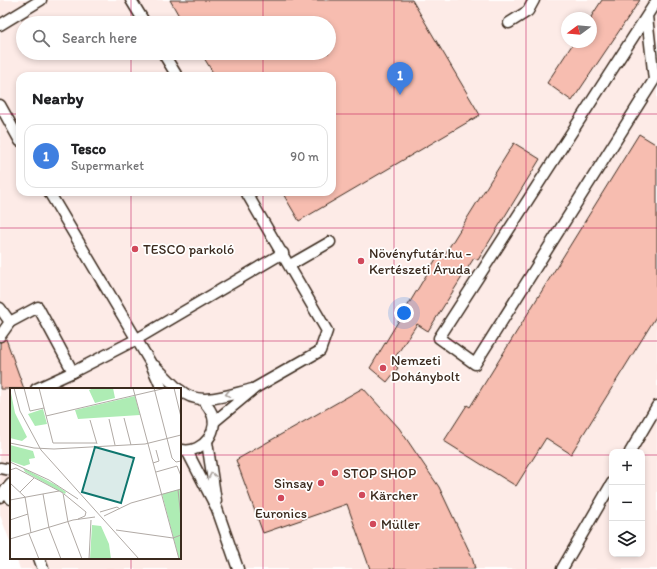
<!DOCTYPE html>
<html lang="en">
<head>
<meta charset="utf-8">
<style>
	body { margin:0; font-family:Itim,sans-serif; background:#f2f2f2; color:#202124 }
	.controls { position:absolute; right:12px; bottom:12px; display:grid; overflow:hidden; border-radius:8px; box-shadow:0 2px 6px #0003 }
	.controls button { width:36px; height:36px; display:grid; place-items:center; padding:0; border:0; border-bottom:1px solid #e0e0e0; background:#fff; color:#202124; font:20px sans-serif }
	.compass { position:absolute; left:561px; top:12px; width:36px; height:36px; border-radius:50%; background:#fff; box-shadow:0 2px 6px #0003; rotate:254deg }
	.you { position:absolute; left:404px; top:313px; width:14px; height:14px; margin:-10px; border:3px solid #fff; border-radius:50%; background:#1a73e8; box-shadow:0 0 0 6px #1a73e833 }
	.badge { display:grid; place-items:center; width:26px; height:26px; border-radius:50%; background:#7c3aed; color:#fff; font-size:13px; font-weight:700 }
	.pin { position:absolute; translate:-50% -33px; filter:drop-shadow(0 1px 2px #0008) }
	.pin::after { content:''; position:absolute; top:21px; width:14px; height:12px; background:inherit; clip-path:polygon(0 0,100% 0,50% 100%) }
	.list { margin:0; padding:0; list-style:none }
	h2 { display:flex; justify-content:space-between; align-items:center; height:52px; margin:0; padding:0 16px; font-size:17px }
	h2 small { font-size:13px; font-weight:400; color:#757577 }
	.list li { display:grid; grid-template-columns:26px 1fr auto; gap:12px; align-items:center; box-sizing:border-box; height:64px; margin:0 8px 8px; padding:0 8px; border:1px solid #e0e0e0; border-radius:12px }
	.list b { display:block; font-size:15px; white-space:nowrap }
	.list p { margin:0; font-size:13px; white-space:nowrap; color:#757577 }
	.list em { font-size:13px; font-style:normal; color:#757577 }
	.icon { flex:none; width:22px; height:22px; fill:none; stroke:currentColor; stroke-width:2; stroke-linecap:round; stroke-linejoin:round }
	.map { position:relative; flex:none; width:657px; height:569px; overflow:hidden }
	.search { position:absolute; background:#fff; box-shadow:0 2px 6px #0003; left:16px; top:16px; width:320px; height:44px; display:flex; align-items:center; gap:10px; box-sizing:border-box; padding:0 14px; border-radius:22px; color:#757577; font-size:15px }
	.panel { position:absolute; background:#fff; box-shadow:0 2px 6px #0003; left:16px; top:72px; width:320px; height:124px; border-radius:12px }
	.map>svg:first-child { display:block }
	.built { fill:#fdebe7; fill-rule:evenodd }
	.building { fill:#f7bdb0; stroke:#3b2a1e }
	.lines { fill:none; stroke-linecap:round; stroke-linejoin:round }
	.lane-casing { stroke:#3b2a1e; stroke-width:13 }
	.lane { stroke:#fff; stroke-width:10 }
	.oneway { stroke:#a79f9a }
	.grid { fill:none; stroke:#c2185b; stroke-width:1; stroke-opacity:0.55 }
	.poi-dot { fill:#d1495b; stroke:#fff; stroke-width:1.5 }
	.labels { text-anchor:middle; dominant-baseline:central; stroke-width:3.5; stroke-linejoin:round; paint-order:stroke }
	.poi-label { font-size:14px; fill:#3b2a1e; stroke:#fff; text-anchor:start }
	.inset-road { fill:none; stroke:#b1aaa5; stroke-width:1 }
	.view { fill:#0f766e; fill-opacity:0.15; stroke:#0f766e; stroke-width:2 }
	.inset-edge { fill:none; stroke:#3b2a1e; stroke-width:2 }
</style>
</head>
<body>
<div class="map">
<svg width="657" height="569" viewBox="0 0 657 569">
	<rect width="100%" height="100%" fill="#fff"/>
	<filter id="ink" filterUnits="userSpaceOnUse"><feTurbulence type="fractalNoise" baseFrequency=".025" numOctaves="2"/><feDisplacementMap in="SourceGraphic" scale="8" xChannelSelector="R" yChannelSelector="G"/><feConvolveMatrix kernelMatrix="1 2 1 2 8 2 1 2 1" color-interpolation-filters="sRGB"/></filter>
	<g filter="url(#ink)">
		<path class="built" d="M0,0H657V569H20L16,558H180V389H11V544L0,515ZM567,18H591V42H567ZM23,23H329V53H23ZM20,76H332V192H20ZM612,452H642V554H612Z"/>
		<g class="building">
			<path d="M170,0H412L480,115L299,221L282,192H332V76H215L201,53H329V23H183Z"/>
			<path d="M602,0H640L572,101L547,83L574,42H591V17Z"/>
			<path d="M639,134L657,145V315L571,454L546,438L516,486L444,441L467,405L470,407Z"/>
			<path d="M514,143L540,159L478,260L474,258L428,331L417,324L392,362L398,368L387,382L370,368L439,254L443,257Z"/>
			<path d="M6,339L24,389H0V342Z"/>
			<path d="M363,388L399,428L439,487L472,557L475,569H370L347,504L263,533L236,460Z"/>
		</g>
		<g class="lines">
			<defs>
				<g id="lane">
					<path d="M131,0L145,23"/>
					<path d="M647,16L654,80L475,364L439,338L657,0"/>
					<path d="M509,23L528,11L534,0"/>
					<path d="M0,25L41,0"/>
					<path d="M163,53L177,76"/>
					<path d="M0,105L20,141"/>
					<path d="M49,192L150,362L162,389"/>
					<path d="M290,265L330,242"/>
					<path d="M0,308L10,322L38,307L73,372L137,339L283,253"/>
					<path d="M0,336L10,322"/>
					<path d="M155,366L178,389"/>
					<path d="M36,389L73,372"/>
					<path d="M180,390C199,408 230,394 253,389"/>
					<path d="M214,422L255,388L320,351L327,331L246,192"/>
					<path d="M207,442L216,501"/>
					<path d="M182,450C203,454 222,429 210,410C208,406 205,403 202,400"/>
					<path d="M187,451L217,509L238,569"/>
					<path d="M630,452L657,406"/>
					<path d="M0,468L11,470"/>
					<path d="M5,490L11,499"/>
					<path d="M0,497L11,484"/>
					<path d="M39,558L43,569"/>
					<path d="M562,569L612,483"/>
				</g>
			</defs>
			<use href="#lane" class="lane-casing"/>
			<use href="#lane" class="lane"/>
		</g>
		<defs><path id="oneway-chevron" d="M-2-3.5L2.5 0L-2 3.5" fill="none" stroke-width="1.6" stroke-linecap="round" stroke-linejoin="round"/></defs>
		<g class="oneway">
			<use href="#oneway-chevron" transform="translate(228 394) rotate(167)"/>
			<use href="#oneway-chevron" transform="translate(212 475) rotate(-99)"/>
		</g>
	</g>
	<path class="grid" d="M131,0V23M263,0V23M394,0V569M526,0V569M131,53V76M263,53V76M0,114H20M332,114H657M131,192V389M263,192V569M0,228H657M0,341H657M0,455H11M180,455H612M642,455H657M131,558V569"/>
	<g class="poi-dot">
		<circle cx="135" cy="249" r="4"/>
		<circle cx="361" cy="261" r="4"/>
		<circle cx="383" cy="368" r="4"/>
		<circle cx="335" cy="473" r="4"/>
		<circle cx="321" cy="483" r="4"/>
		<circle cx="362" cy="495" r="4"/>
		<circle cx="281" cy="498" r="4"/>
		<circle cx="373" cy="524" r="4"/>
	</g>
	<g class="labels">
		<g class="poi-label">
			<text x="143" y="249">TESCO parkoló</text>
			<text x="369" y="253">Növényfutár.hu -<tspan x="369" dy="16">Kertészeti Áruda</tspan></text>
			<text x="391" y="360">Nemzeti<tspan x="391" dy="16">Dohánybolt</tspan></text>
			<text x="343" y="473">STOP SHOP</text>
			<text x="313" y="483" text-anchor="end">Sinsay</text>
			<text x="370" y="495">Kärcher</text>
			<text x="281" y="513" text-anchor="middle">Euronics</text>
			<text x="381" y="524">Müller</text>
		</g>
	</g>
	<g transform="translate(10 388)">
		<rect width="171" height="171" fill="#fff"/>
		<path d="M0,0L5,25L17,49L12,53L0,50ZM84,0H103L105,10L85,15L79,2ZM125,8L130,27L68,31L65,22ZM33,21L37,36L25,38L18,26ZM0,57L23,63L25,70L19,71L20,76L14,78L0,73ZM13,80L46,97L56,104L55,106L15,84ZM171,101V171H169L152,106ZM82,137L91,138L99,156L101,171H80Z" fill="#aeecb4"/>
		<path class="inset-road" d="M4,0L10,23L31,62L129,171M14,0L20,23L34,20M29,0L43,55H86M123,0L169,171M144,0L162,70L166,74L171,73M164,0L171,29M36,28L156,0M114,30L121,57M99,31L105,57M80,32L87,56M0,55L24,60L44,61L135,56L171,47M0,74L39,92L68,111M143,75L149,73L146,62M0,82L6,80L53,105L58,134L72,171M146,84L167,78L171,88M0,95L15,109M168,102L171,130M10,104L24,90M33,106L39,140L51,171M54,106L76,124L75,128L68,131M15,109L21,145M0,112L49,103M90,124L107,119L110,121M94,128L121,115L171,101M0,132L18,126M106,142L163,150L171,147M19,146L29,171M0,151L63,132L85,129M79,171L81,132"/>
		<path class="view" d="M85,59L124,70L111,115L72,104Z"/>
		<rect width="171" height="171" class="inset-edge"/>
	</g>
</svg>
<div class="controls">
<button>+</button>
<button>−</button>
<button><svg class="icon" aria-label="layers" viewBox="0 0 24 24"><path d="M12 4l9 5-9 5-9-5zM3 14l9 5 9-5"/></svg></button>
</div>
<svg class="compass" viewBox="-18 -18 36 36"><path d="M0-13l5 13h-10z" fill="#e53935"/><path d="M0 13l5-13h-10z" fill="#757577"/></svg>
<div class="you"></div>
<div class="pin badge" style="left:400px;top:95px;background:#3f7fe0">1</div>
<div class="search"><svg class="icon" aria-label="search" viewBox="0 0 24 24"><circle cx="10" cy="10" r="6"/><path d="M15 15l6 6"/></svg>Search here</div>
<section class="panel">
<h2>Nearby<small></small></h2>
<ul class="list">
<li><span class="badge" style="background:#3f7fe0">1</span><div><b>Tesco</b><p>Supermarket</p></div><em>90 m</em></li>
</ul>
</section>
</div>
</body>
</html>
